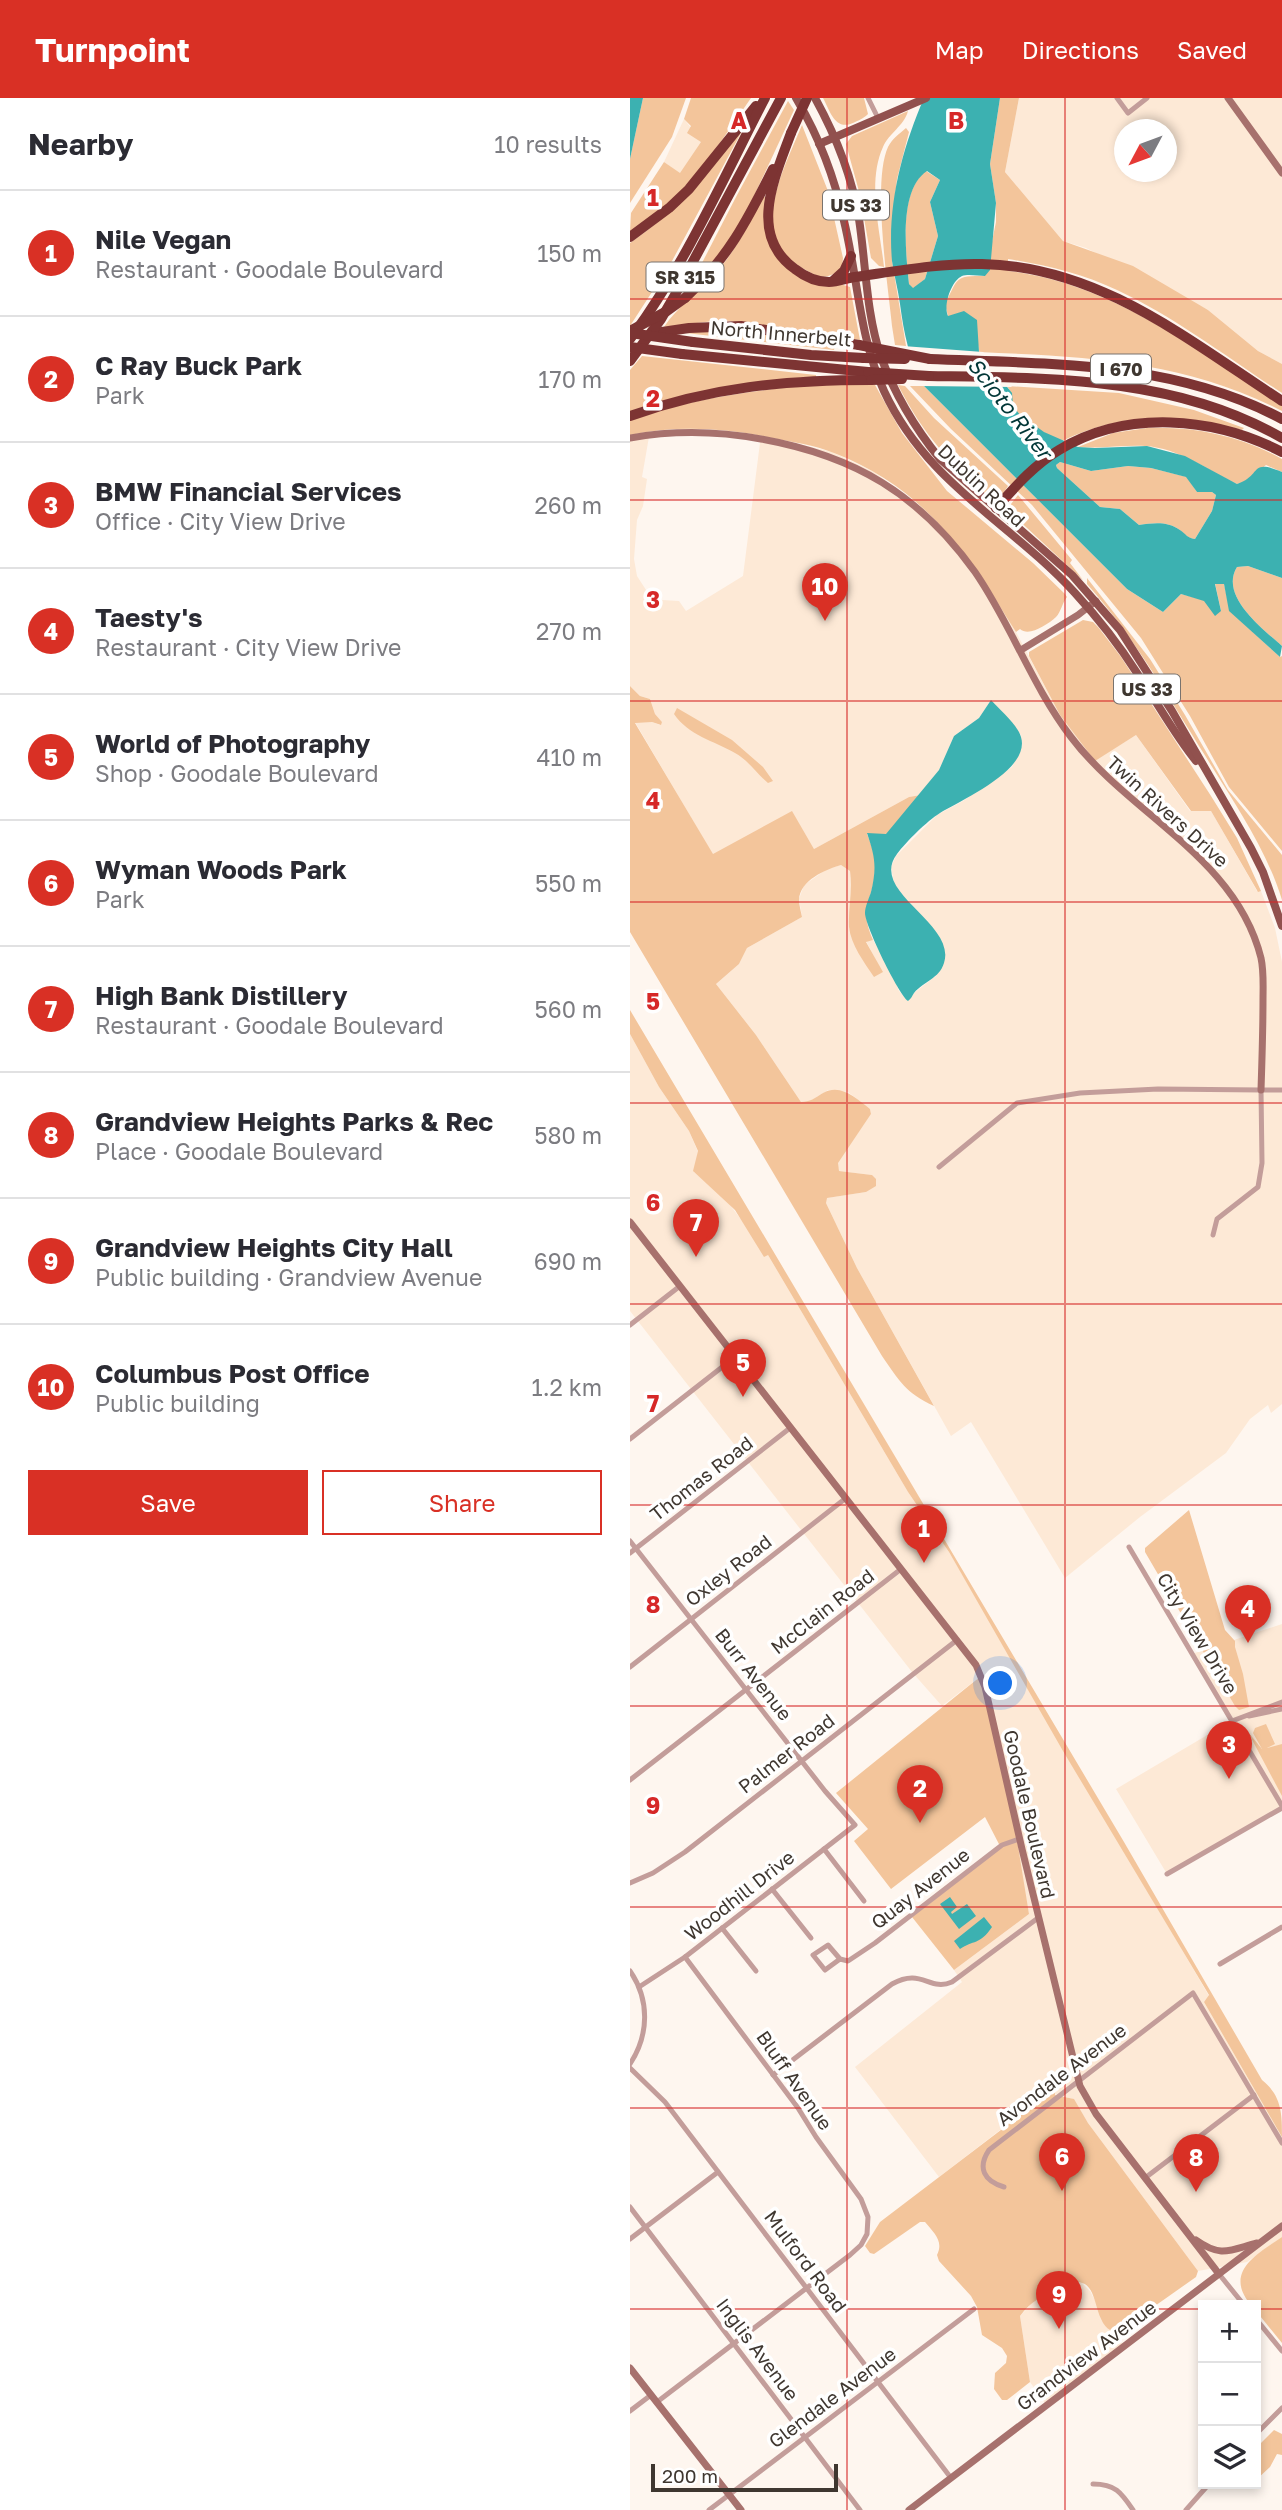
<!DOCTYPE html>
<html lang="en">
<head>
<meta charset="utf-8">
<style>
	body { margin:0; font-family:"Golos Text",sans-serif; background:#f2f2f3; color:#2b2b33 }
	.controls { position:absolute; right:21px; bottom:21px; display:grid; overflow:hidden; border-radius:0px; box-shadow:0 4px 10px #0003 }
	.controls button { width:63px; height:63px; display:grid; place-items:center; padding:0; border:0; border-bottom:2px solid #e1e1e2; background:#fff; color:#2b2b33; font:35px sans-serif }
	.compass { position:absolute; left:484px; top:21px; width:63px; height:63px; border-radius:50%; background:#fff; box-shadow:0 4px 10px #0003; rotate:229deg }
	.scale { position:absolute; left:21px; bottom:18px; width:187px; box-sizing:border-box; padding-left:7px; border:4px solid #3f3730; border-top:0; font-size:19px; line-height:24px; white-space:nowrap; color:#3f3730; -webkit-text-stroke:5px #fff; paint-order:stroke }
	.you { position:absolute; left:371px; top:1586px; width:24px; height:24px; margin:-18px; border:5px solid #fff; border-radius:50%; background:#1a73e8; box-shadow:0 0 0 10px #1a73e833 }
	.badge { display:grid; place-items:center; width:46px; height:46px; border-radius:50%; background:#d93025; color:#fff; font-size:23px; font-weight:700 }
	.pin { position:absolute; translate:-50% -58px; filter:drop-shadow(0 2px 4px #0008) }
	.pin::after { content:''; position:absolute; top:37px; width:24px; height:21px; background:inherit; clip-path:polygon(0 0,100% 0,50% 100%) }
	.list { margin:0; padding:0; list-style:none }
	h2 { display:flex; justify-content:space-between; align-items:center; height:91px; margin:0; padding:0 28px; font-size:30px }
	h2 small { font-size:23px; font-weight:400; color:#7c7c81 }
	.list li { display:grid; grid-template-columns:46px 1fr auto; gap:21px; align-items:center; box-sizing:border-box; height:126px; padding:0 28px; border-top:2px solid #e1e1e2 }
	.list b { display:block; font-size:26px; white-space:nowrap }
	.list p { margin:0; font-size:23px; white-space:nowrap; color:#7c7c81 }
	.list em { font-size:23px; font-style:normal; color:#7c7c81 }
	.actions { display:flex; gap:14px; padding:21px 28px }
	.actions a { flex:1; padding:16px 0; border:2px solid #d93025; border-radius:0px; text-align:center; font-size:24px; color:#d93025 }
	.actions .main { background:#d93025; color:#fff }
	.icon { flex:none; width:38px; height:38px; fill:none; stroke:currentColor; stroke-width:2; stroke-linecap:round; stroke-linejoin:round }
	.map { position:relative; flex:none; width:652px; height:2412px; overflow:hidden }
	header { display:flex; align-items:center; gap:42px; box-sizing:border-box; height:98px; padding:0 35px; background:#d93025; color:#fff }
	header strong { font-size:33px }
	nav { display:flex; gap:38px; margin-inline-start:auto; font-size:24px }
	main { display:flex }
	aside { flex:1; background:#fff }
	.map>svg:first-child { display:block }
	.built { fill:#fde9d6; fill-rule:evenodd }
	.green { fill:#f3c59b }
	.water { fill:#3cb1b1; fill-rule:evenodd }
	.pier { fill:#fef6ef }
	.lines { fill:none; stroke-linecap:round; stroke-linejoin:round }
	.street { stroke:#c39d9a; stroke-width:5 }
	.secondary { stroke:#a7716d; stroke-width:7 }
	.primary { stroke:#91514e; stroke-width:8 }
	.highway { stroke:#7d3433; stroke-width:10 }
	.highway-bridge { stroke:#7d3433; stroke-width:10 }
	.grid { fill:none; stroke:#d62828; stroke-width:2; stroke-opacity:0.55 }
	.labels { text-anchor:middle; dominant-baseline:central; stroke-width:7; stroke-linejoin:round; paint-order:stroke }
	.shield { fill:#fff; stroke:#79736e; stroke-width:2 }
	.shield-label { font-size:18px; font-weight:bold; fill:#3f3730 }
	.street-label { font-size:19px; fill:#3f3730; stroke:#fff }
	.water-label { font-size:21px; font-style:italic; fill:#003636; stroke:#fff }
	.grid-label { font-size:23px; text-anchor:middle; font-weight:bold; fill:#d62828; stroke:#fff; stroke-width:7; stroke-linejoin:round; paint-order:stroke }
</style>
</head>
<body>
<header>
<strong>Turnpoint</strong>
<nav><a>Map</a><a>Directions</a><a>Saved</a></nav>
</header>
<main>
<aside>
<h2>Nearby<small>10 results</small></h2>
<ul class="list">
<li><span class="badge">1</span><div><b>Nile Vegan</b><p>Restaurant · Goodale Boulevard</p></div><em>150 m</em></li>
<li><span class="badge">2</span><div><b>C Ray Buck Park</b><p>Park</p></div><em>170 m</em></li>
<li><span class="badge">3</span><div><b>BMW Financial Services</b><p>Office · City View Drive</p></div><em>260 m</em></li>
<li><span class="badge">4</span><div><b>Taesty's</b><p>Restaurant · City View Drive</p></div><em>270 m</em></li>
<li><span class="badge">5</span><div><b>World of Photography</b><p>Shop · Goodale Boulevard</p></div><em>410 m</em></li>
<li><span class="badge">6</span><div><b>Wyman Woods Park</b><p>Park</p></div><em>550 m</em></li>
<li><span class="badge">7</span><div><b>High Bank Distillery</b><p>Restaurant · Goodale Boulevard</p></div><em>560 m</em></li>
<li><span class="badge">8</span><div><b>Grandview Heights Parks &amp; Rec</b><p>Place · Goodale Boulevard</p></div><em>580 m</em></li>
<li><span class="badge">9</span><div><b>Grandview Heights City Hall</b><p>Public building · Grandview Avenue</p></div><em>690 m</em></li>
<li><span class="badge">10</span><div><b>Columbus Post Office</b><p>Public building</p></div><em>1.2 km</em></li>
</ul>
<div class="actions"><a class="main">Save</a><a>Share</a></div>
</aside>
<div class="map">
<svg width="652" height="2412" viewBox="0 0 652 2412">
	<rect width="100%" height="100%" fill="#fef6ef"/>
	<g class="built">
		<path d="M389,0H652V266L628,253L578,212L456,150L433,143L375,74ZM494,32H536V74H494Z"/>
		<path d="M54,21L72,44L50,76L34,64Z"/>
		<path d="M20,333L12,379L17,381L13,408L7,422L4,461L7,478L18,495L32,502L49,503L56,513L113,478L131,337L202,354L244,374L298,414L339,460L386,534L430,617L465,662L506,637L560,713H581L627,793H631L645,830L652,864V1306L641,1315L638,1307L620,1321L596,1355L510,1419L435,1480L341,1324L321,1338L227,1170L196,1105V1100L236,1094L242,1077L209,1073L207,1065L241,1016L240,1011L218,994L198,992L179,1004H171L126,937L86,886L109,866L117,850L172,819L169,801L174,787L197,771L211,767L220,773L223,789L219,830L252,874L236,843L243,842L260,871L269,893L278,903L284,895L307,877L272,796L264,785L261,769L266,758L307,717L333,703L382,669L392,648L391,637L361,602L349,620L324,638L309,672L291,697L279,699L184,751L162,714L83,757L5,624H22L30,627L32,624L25,616L20,601L10,598L0,588V337Z"/>
		<path d="M0,936L29,989L59,1033L68,1054L64,1074L94,1099L138,1157L278,1394L319,1454L579,1898L574,1904L652,2039V2139L617,2164L568,2173L458,2025L443,2001L424,1996L421,1993L309,2079L225,1969L332,1884L324,1872L399,1816L351,1578L312,1608L282,1574L0,1213Z"/>
		<path d="M652,1526V1710L537,1776L486,1691L601,1623L562,1556Z"/>
		<path d="M443,2183L452,2185L460,2193L468,2208L471,2222L495,2249L417,2308L400,2284L390,2218L406,2201Z"/>
	</g>
	<g class="green">
		<path d="M13,0H56L42,39L0,105V61Z"/>
		<path d="M61,0H121L74,68L37,108L0,134L1,115L34,64L50,75L71,44L57,35L61,28L54,21Z"/>
		<path d="M193,0H234L238,16C233,21 229,22 223,25C205,33 200,13 193,0Z"/>
		<path d="M370,0H389L375,74L433,143L503,168L578,212L628,253L652,266V295C598,260 545,219 487,192C453,176 416,167 378,161V173C482,185 566,252 652,307V313C552,262 458,259 349,254L346,231L318,218L315,206C329,179 324,178 355,178L366,124V105L360,66Z"/>
		<path d="M158,3L164,12L112,124L103,141L58,192L106,99Z"/>
		<path d="M278,13C274,28 259,35 253,49C237,84 250,132 254,169L249,168L241,160L230,97L216,46L222,38Z"/>
		<path d="M172,27L198,93L213,160L212,170C196,182 191,181 174,171C115,140 154,71 172,27Z"/>
		<path d="M276,30L279,34L267,81L262,126V163L276,248L265,247L262,228C258,187 242,84 258,49C262,41 269,36 276,30Z"/>
		<path d="M109,35H111L42,163L0,228V145C46,113 76,80 109,35Z"/>
		<path d="M296,73L310,82L300,104L308,138L295,181L283,191L279,186C276,156 268,93 296,73Z"/>
		<path d="M133,98L135,99L134,128L158,170L220,189L230,242L92,222L34,229C47,209 67,196 83,178C105,154 119,127 133,98Z"/>
		<path d="M101,231L205,248L204,252L47,234Z"/>
		<path d="M12,258L186,277V279C121,282 62,295 0,314V272Z"/>
		<path d="M187,286L245,287L272,335L317,393L403,465L435,496L437,499C432,505 431,514 426,519C417,527 399,539 390,531L386,534C337,455 295,390 204,355C184,347 163,344 142,340C95,330 47,327 0,337V322C60,300 123,293 187,286Z"/>
		<path d="M268,287L275,288L304,320L378,388L370,400L362,401C319,364 294,338 268,287Z"/>
		<path d="M280,288H294L497,491L533,514L551,496L574,502L591,513L585,485L594,486L600,513L650,559L652,558V753L599,689L560,618L511,540L402,407L321,331Z"/>
		<path d="M377,288L489,295L564,312L614,330L612,332C547,315 494,314 432,343C417,336 391,325 384,310C380,302 383,296 377,288Z"/>
		<path d="M517,330C564,328 611,338 652,361V374L636,367L615,384L607,386C577,372 549,350 515,348C493,347 471,351 448,349L483,335Z"/>
		<path d="M430,364L461,373L498,368L521,370L557,379L567,394H582L586,397L582,413L565,441C557,440 556,437 550,432C537,423 524,425 509,427L490,411L470,409L427,370L426,367Z"/>
		<path d="M388,397L442,462L440,465L453,482L382,416L381,406Z"/>
		<path d="M618,468L652,480V548C633,531 589,498 607,469Z"/>
		<path d="M457,480L520,561L555,617L598,692L652,757V802C636,750 604,705 576,659C539,600 504,539 457,486Z"/>
		<path d="M453,522L463,524L468,529L491,559L581,698L607,740L631,793L628,794L581,713H561L506,637L465,663L430,617L399,558V554Z"/>
		<path d="M0,588L10,598L20,601L25,616L32,624L31,627L22,624L5,625L83,756L162,713L184,751L279,699L291,697L256,737L237,736C242,748 246,759 245,773C243,804 228,808 243,842L236,844L253,874L244,879C234,864 221,847 219,829C218,810 223,793 220,773L211,767C195,772 170,782 169,802C169,807 171,814 172,819L117,850L109,866L86,886L126,937L171,1004C180,1004 185,1000 193,995C211,985 227,1001 240,1011L241,1016L208,1065L209,1073L242,1077L246,1081V1088L236,1094L197,1100L196,1105L227,1170L304,1308C275,1294 270,1284 252,1258L0,834Z"/>
		<path d="M47,610L102,642L133,669L143,683L138,685C127,676 118,662 105,655C84,643 58,637 44,616Z"/>
		<path d="M0,912L494,1744L632,1982C652,1998 652,2016 652,2039L574,1904L579,1897L433,1653L319,1454L278,1394L138,1157L134,1159L105,1112L63,1073L68,1053L59,1033L29,989L0,936Z"/>
		<path d="M559,1412L595,1532L605,1543V1549L613,1576L619,1609L609,1612L605,1608L515,1454V1450Z"/>
		<path d="M351,1578L379,1693L399,1816L324,1872L282,1819L371,1750L355,1719L261,1791L224,1743L238,1731L206,1695Z"/>
		<path d="M636,1626L645,1646L637,1650L652,1646V1698L618,1634L632,1651L623,1635L625,1630Z"/>
		<path d="M422,1993H425V1997L444,2001L458,2025L568,2173L566,2179L505,2222L480,2232C459,2219 473,2169 431,2189C414,2197 401,2203 390,2218L400,2284L377,2302H372L364,2291L365,2275L376,2265L377,2258L372,2250L352,2237L347,2209L341,2198L309,2163L307,2157C314,2143 304,2135 295,2124H290L244,2156L240,2155L235,2148L250,2124Z"/>
		<path d="M652,2139V2245L626,2213V2207H621C593,2174 627,2156 652,2139Z"/>
		<path d="M644,2332L652,2336V2357L647,2356L640,2369L626,2382V2350Z"/>
	</g>
	<g class="water">
		<path d="M0,0H13L0,61Z"/>
		<path d="M294,0H370L360,66L366,105L360,172L355,178C348,178 338,176 332,178C321,183 313,208 318,218L334,213L347,222L349,254L382,295L383,308L390,317L414,334L448,349L465,350L517,348L555,358L607,386C632,378 619,360 652,374V480L618,468L607,469C589,498 633,531 652,548L650,559L599,513L594,486H585L591,513L585,518L574,503L551,496L533,514L497,491L294,288C279,261 274,236 270,206C268,191 264,177 262,163C257,107 272,51 294,0ZM297,73L310,82L300,104L308,138L295,181L283,190L279,186C276,156 268,92 297,73ZM430,364L461,373L498,368L521,370L556,379L567,394H582L586,397L582,413L565,441C557,440 556,436 550,432C537,423 524,425 509,427L490,411L470,409L427,370L426,367Z"/>
		<path d="M361,602C370,612 387,626 391,639C401,672 331,702 310,715C297,723 276,744 267,756C238,794 327,825 314,865C309,881 294,883 284,895C282,898 281,901 278,903C269,897 235,828 235,815C235,809 239,800 241,794C247,769 245,759 237,735L256,736L309,672L324,638L349,620Z"/>
		<path d="M320,1799L327,1809L321,1814L322,1816L337,1806L346,1818L329,1831L310,1806Z"/>
		<path d="M354,1819L362,1829C350,1847 343,1842 330,1851L324,1843Z"/>
	</g>
	<path class="pier" d="M273,248L353,254L382,289L290,288L279,269Z"/>
	<g class="lines">
		<g class="street">
			<path d="M238,0L248,20"/>
			<path d="M487,0L498,15L517,0"/>
			<path d="M309,1069L387,1005L450,995L528,991L631,992"/>
			<path d="M583,1137L587,1121L628,1089L632,1065L631,992H652"/>
			<path d="M0,1227L50,1188"/>
			<path d="M0,1341L105,1259"/>
			<path d="M0,1443L195,1693L225,1727L55,1859L9,1889"/>
			<path d="M499,1449L652,1708"/>
			<path d="M0,1455L160,1330"/>
			<path d="M0,1569L216,1400"/>
			<path d="M619,1618L652,1611"/>
			<path d="M602,1623L652,1604"/>
			<path d="M0,1682L271,1471"/>
			<path d="M194,1751L234,1803"/>
			<path d="M537,1776L652,1710"/>
			<path d="M0,1785L23,1775L55,1754L327,1542"/>
			<path d="M142,1791L181,1840"/>
			<path d="M92,1830L126,1873"/>
			<path d="M210,1861L195,1872L183,1857L198,1847L210,1861L218,1863L245,1845L372,1747L389,1741"/>
			<path d="M590,1866L652,1829"/>
			<path d="M0,1873C20,1902 19,1937 0,1966"/>
			<path d="M0,1970L35,2004L321,2380"/>
			<path d="M143,1977L262,1886C292,1869 299,1894 322,1884L408,1820"/>
			<path d="M515,2080L624,1997"/>
			<path d="M374,2089C354,2083 347,2070 359,2052L563,1895L652,2045"/>
			<path d="M0,2109L230,2412"/>
			<path d="M0,2141L88,2074"/>
			<path d="M589,2176L614,2207"/>
			<path d="M626,2221L652,2253"/>
			<path d="M27,2304L220,2157L231,2147L237,2136L238,2119L231,2101L186,2039L168,2010L55,1859"/>
			<path d="M0,2313L21,2297"/>
			<path d="M626,2336L652,2310"/>
			<path d="M463,2386C485,2386 491,2394 503,2412"/>
			<path d="M79,2412L344,2211"/>
			<path d="M556,2412L579,2386"/>
		</g>
		<g class="secondary">
			<path d="M598,0L652,75"/>
			<path d="M0,340C44,332 88,333 131,341C225,358 289,396 345,474C381,526 402,588 441,639C500,717 606,759 631,860C634,874 633,888 633,902C633,932 632,962 631,992"/>
			<path d="M391,552L448,517L466,503"/>
			<path d="M0,1124L346,1567L355,1589L392,1751L450,1988L466,2016L589,2176"/>
			<path d="M566,2142C591,2160 600,2152 627,2145"/>
			<path d="M0,2270L111,2412"/>
			<path d="M279,2412L652,2128"/>
		</g>
		<g class="primary">
			<path d="M166,0C188,37 205,81 214,123C228,180 229,239 254,293C297,386 380,424 445,495C468,520 489,547 507,575C527,604 544,636 566,663"/>
			<path d="M185,0C206,38 222,79 229,121C236,167 236,215 251,259C265,297 285,330 310,361L442,477L490,532L542,613L621,750L633,774L652,828"/>
			<path d="M189,46L296,0"/>
		</g>
		<g class="highway">
			<path d="M161,35C145,79 117,137 165,171C174,178 187,184 199,184C208,184 217,180 225,179C267,173 310,165 352,166C469,168 558,242 652,303"/>
			<path d="M0,139L39,110L59,91L126,8"/>
			<path d="M203,183L214,173L221,158"/>
			<path d="M55,200C98,160 117,123 143,71"/>
			<path d="M32,234L59,230L111,228L229,247"/>
			<path d="M0,241C53,171 94,79 135,0"/>
			<path d="M63,244L181,257L234,260"/>
			<path d="M52,256L238,274"/>
			<path d="M300,261C420,266 543,263 652,321"/>
			<path d="M0,263L31,221L45,197L151,0"/>
			<path d="M299,278C419,280 545,278 652,340"/>
			<path d="M0,318C81,289 156,282 241,282"/>
			<path d="M366,410C385,389 404,367 429,352C497,311 584,319 652,354"/>
		</g>
		<g class="highway-bridge">
			<path d="M161,35L177,0"/>
			<path d="M0,233L37,213L55,200"/>
			<path d="M0,235L63,244"/>
			<path d="M229,247L300,261"/>
			<path d="M0,249L52,256"/>
			<path d="M234,260L275,261"/>
			<path d="M238,274L299,278"/>
			<path d="M241,282L272,281"/>
		</g>
	</g>
	<path class="grid" d="M217,0V2412M435,0V2412M0,201H652M0,402H652M0,603H652M0,804H652M0,1005H652M0,1206H652M0,1407H652M0,1608H652M0,1809H652M0,2010H652M0,2211H573M626,2211H652"/>
	<g class="labels">
		<g class="shield">
			<rect x="193" y="92.5" width="66" height="29" rx="5"/>
			<rect x="16.5" y="164.5" width="77" height="29" rx="5"/>
			<rect x="461" y="256.5" width="60" height="29" rx="5"/>
			<rect x="484" y="576.5" width="66" height="29" rx="5"/>
		</g>
		<g class="shield-label">
			<text x="226" y="107">US 33</text>
			<text x="55" y="179">SR 315</text>
			<text x="491" y="271">I 670</text>
			<text x="517" y="591">US 33</text>
		</g>
		<g class="street-label">
			<text transform="translate(151 235) rotate(5)">North Innerbelt</text>
			<text transform="translate(352 387) rotate(43)">Dublin Road</text>
			<text transform="translate(538 713) rotate(42)">Twin Rivers Drive</text>
			<text transform="translate(71 1380) rotate(-38)">Thomas Road</text>
			<text transform="translate(98 1472) rotate(-38)">Oxley Road</text>
			<text transform="translate(192 1513) rotate(-38)">McClain Road</text>
			<text transform="translate(568 1535) rotate(59)">City View Drive</text>
			<text transform="translate(124 1576) rotate(52)">Burr Avenue</text>
			<text transform="translate(156 1655) rotate(-38)">Palmer Road</text>
			<text transform="translate(400 1716) rotate(77)">Goodale Boulevard</text>
			<text transform="translate(290 1790) rotate(-38)">Quay Avenue</text>
			<text transform="translate(109 1797) rotate(-38)">Woodhill Drive</text>
			<text transform="translate(431 1976) rotate(-37)">Avondale Avenue</text>
			<text transform="translate(165 1982) rotate(55)">Bluff Avenue</text>
			<text transform="translate(176 2163) rotate(53)">Mulford Road</text>
			<text transform="translate(128 2251) rotate(53)">Inglis Avenue</text>
			<text transform="translate(456 2257) rotate(-37)">Grandview Avenue</text>
			<text transform="translate(202 2299) rotate(-37)">Glendale Avenue</text>
		</g>
		<g class="water-label">
			<text transform="translate(380 310) rotate(52)">Scioto River</text>
		</g>
	</g>
	<g class="grid-label">
		<text x="109" y="31">A</text>
		<text x="326" y="31">B</text>
		<text x="23" y="108">1</text>
		<text x="23" y="309">2</text>
		<text x="23" y="510">3</text>
		<text x="23" y="711">4</text>
		<text x="23" y="912">5</text>
		<text x="23" y="1113">6</text>
		<text x="23" y="1314">7</text>
		<text x="23" y="1515">8</text>
		<text x="23" y="1716">9</text>
	</g>
</svg>
<div class="controls">
<button>+</button>
<button>−</button>
<button><svg class="icon" aria-label="layers" viewBox="0 0 24 24"><path d="M12 4l9 5-9 5-9-5zM3 14l9 5 9-5"/></svg></button>
</div>
<svg class="compass" viewBox="-18 -18 36 36"><path d="M0-13l5 13h-10z" fill="#e53935"/><path d="M0 13l5-13h-10z" fill="#7c7c81"/></svg>
<div class="scale">200 m</div>
<div class="you"></div>
<div class="pin badge" style="left:294px;top:1465px">1</div>
<div class="pin badge" style="left:290px;top:1725px">2</div>
<div class="pin badge" style="left:599px;top:1681px">3</div>
<div class="pin badge" style="left:618px;top:1545px">4</div>
<div class="pin badge" style="left:113px;top:1299px">5</div>
<div class="pin badge" style="left:432px;top:2093px">6</div>
<div class="pin badge" style="left:66px;top:1159px">7</div>
<div class="pin badge" style="left:566px;top:2094px">8</div>
<div class="pin badge" style="left:429px;top:2231px">9</div>
<div class="pin badge" style="left:195px;top:523px">10</div>
</div>
</main>
</body>
</html>
